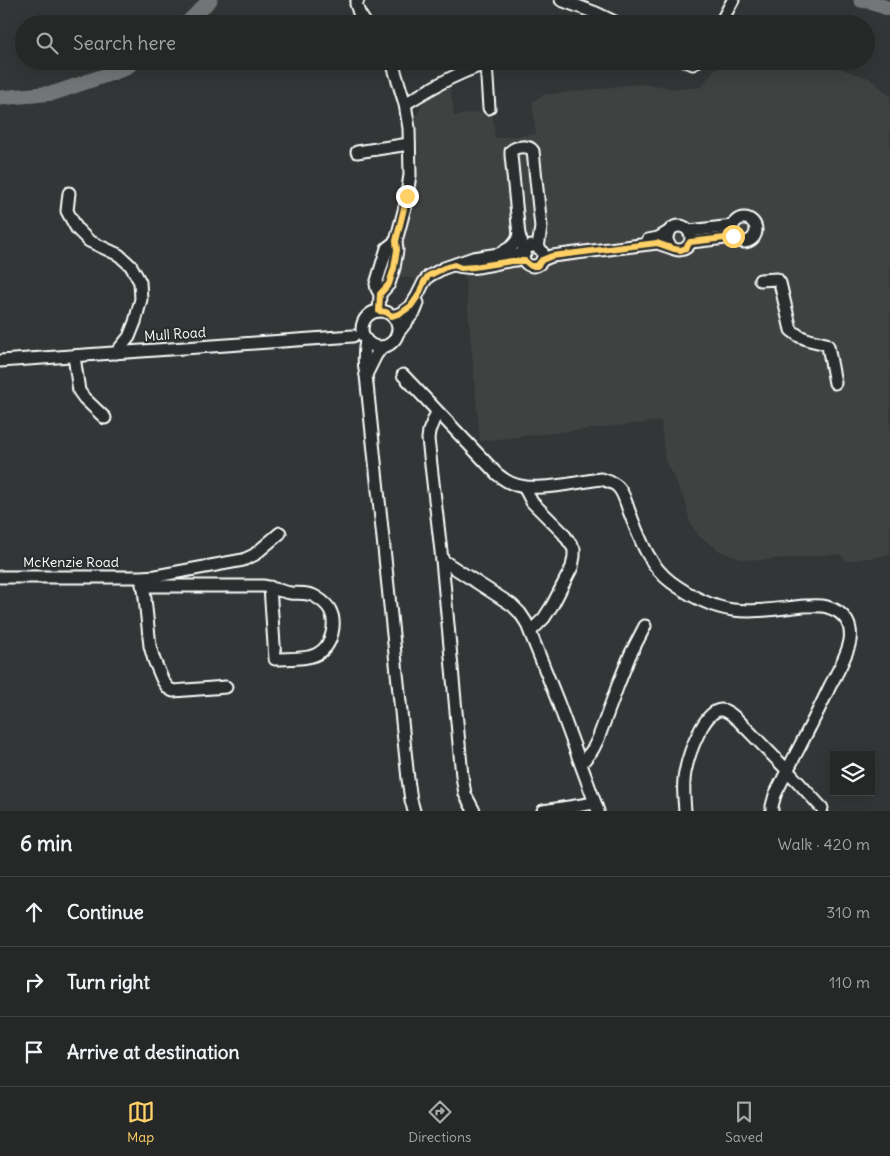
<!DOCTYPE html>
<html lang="en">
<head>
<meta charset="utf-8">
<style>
	body { margin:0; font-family:Delius,sans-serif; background:#2e3030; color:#f1f3f6 }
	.controls { position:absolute; right:15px; bottom:15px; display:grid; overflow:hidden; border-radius:0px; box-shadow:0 5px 20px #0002 }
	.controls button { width:45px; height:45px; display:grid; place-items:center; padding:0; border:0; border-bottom:1px solid #424445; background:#262828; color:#f1f3f6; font:25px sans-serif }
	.stop { position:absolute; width:15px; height:15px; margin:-11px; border:4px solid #ffd166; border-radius:50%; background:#fff }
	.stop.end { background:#ffd166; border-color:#fff; box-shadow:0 1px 5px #0008 }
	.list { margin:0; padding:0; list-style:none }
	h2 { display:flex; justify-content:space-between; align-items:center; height:65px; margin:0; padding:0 20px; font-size:21px }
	h2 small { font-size:16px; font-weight:400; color:#a4a6a8 }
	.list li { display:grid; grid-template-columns:32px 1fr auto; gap:15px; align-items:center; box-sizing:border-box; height:70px; padding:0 20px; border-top:1px solid #424445 }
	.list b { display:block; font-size:19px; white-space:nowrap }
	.list em { font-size:16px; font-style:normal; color:#a4a6a8 }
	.icon { flex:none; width:28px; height:28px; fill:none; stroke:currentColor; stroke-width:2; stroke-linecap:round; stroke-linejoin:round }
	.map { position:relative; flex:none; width:890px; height:811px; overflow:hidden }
	.search { position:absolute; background:#262828; box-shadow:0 5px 20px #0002; left:15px; right:15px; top:15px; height:55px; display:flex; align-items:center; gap:12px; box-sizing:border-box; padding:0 18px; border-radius:28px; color:#a4a6a8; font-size:19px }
	.sheet { height:275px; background:#262828 }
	nav { display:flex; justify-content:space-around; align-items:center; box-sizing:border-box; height:70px; border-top:1px solid #424445; background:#262828; font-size:14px; color:#a4a6a8 }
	nav a { display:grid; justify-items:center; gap:2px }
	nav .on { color:#ffd166 }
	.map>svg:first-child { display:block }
	.built { fill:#404243 }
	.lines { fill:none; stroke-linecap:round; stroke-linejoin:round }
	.river { stroke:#737576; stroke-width:15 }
	.minor-casing { stroke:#fff; stroke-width:15 }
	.minor { stroke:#2a2d2e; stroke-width:11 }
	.route { stroke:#ffd166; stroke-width:6 }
	.labels { text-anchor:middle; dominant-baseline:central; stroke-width:4; stroke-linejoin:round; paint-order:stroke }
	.street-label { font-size:14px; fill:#fff; stroke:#2a2d2e }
</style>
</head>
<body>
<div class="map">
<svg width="890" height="811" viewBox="0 0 890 811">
	<rect width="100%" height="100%" fill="#333536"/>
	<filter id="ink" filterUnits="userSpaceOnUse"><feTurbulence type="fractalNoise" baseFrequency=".02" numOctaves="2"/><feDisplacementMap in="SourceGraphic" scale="10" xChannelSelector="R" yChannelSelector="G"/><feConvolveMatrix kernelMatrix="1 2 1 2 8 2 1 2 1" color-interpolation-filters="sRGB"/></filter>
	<g filter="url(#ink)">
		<path class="built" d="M733,61H819L826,64L869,78L890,96V555L847,561L839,554L760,560L741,559L720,551L699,536L690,523L685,500L665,461L661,421L480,441L465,277L458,258L441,261L427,269L417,280L395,275L419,162L416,116L424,101L450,88L454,116L492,110L495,138L536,134L532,102L544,95L638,84L654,85L678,89L701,87L715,69L732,65Z"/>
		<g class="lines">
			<g class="river">
				<path d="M861,0L868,1L890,9"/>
				<path d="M186,24L210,0"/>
				<path d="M0,98L54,93L124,69L135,61"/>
			</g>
			<defs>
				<g id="minor">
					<path d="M358,0L356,4L359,13L366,24"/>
					<path d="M561,0L596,13L619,24"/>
					<path d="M720,24L733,0"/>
					<path d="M685,61L693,64L697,61"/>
					<path d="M486,64L489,108"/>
					<path d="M405,104C431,88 468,66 498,61"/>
					<path d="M357,152L409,144"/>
					<path d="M69,193L67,211L77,229L89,241L119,255L131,266L140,282L141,299L135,322L129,337L116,353"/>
					<circle cx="744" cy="230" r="12"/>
					<circle cx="679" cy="238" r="12"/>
					<path d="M689,231L733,226"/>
					<path d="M648,240L658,238L670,231"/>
					<path d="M691,242L734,237"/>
					<circle cx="533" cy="256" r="10"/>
					<path d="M525,252L519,235L511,155V151C516,146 529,145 533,151L541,227L538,248"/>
					<path d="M499,254C508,249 516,246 519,235"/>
					<path d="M542,260L552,256L657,243L672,248"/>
					<path d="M454,265C474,272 496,262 516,260"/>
					<path d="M760,280L777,279L780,283L791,330L799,336L809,340L826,344L828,346L835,383"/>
					<path d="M380,294L389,284L394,268L397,250L396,241L405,207L410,175L409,128L405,104L393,65L390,61"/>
					<path d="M379,311L380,294L377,289L376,284L387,248L396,241"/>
					<circle cx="380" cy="329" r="18"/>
					<path d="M392,316L401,313L411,306L417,296L424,282L429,276L444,268L473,258L499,254L513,256L525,253"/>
					<path d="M397,334L415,311L418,303"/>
					<path d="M366,340C364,352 363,363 366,375L408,779L411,800L414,811"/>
					<path d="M74,356L79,391L84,398L105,418"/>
					<path d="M0,361L353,336"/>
					<path d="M366,375L376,355L382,347"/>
					<path d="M403,375L497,474C505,481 515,486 526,487C549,489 577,482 601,479C607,481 613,482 618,487C624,493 626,503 629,511C639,536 648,565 671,582C689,595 710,607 733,610C757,613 781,608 805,606C812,606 820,605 827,607C846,612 854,627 849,645C845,659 837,673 830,686C813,723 793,758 775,795L772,806V811"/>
					<path d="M437,412L429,431L428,439L442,560L462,776L465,794L474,811"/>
					<path d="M524,487L532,502L563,533L574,549V556L572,567L553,604L544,618L531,631"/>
					<path d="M442,560L512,605L520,613L526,622L558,702L598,811"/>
					<path d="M0,577H141L156,576L243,560L254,555L280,533"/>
					<path d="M141,578L144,589L150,646L154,660L163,681L168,688L173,691L226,687"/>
					<path d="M142,585L149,586H264C272,588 281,591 290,593C299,594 308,592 316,597C321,600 327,604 330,610C337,623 332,647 317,654C306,660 288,658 275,659L270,587"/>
					<path d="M581,764L593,749L598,739L618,685L630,655L645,626"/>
					<path d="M543,811L595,803"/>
					<path d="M685,811C684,797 682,782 686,768C689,754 704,710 721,710C728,710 733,716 738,720L787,770L822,808"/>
				</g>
			</defs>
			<use href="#minor" class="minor-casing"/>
			<use href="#minor" class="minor"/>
		</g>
	</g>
	<g class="lines" filter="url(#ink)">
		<path class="route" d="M407,196L396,241L397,250L394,268L389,284L380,294L379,311L386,312L392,316L401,313L411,306L418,296L424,282L428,276L444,268L454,265L461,268L474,267L512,261H525L531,266H537L542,260L552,256L657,243L674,249L681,250L686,248L690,242L734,237L733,236"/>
	</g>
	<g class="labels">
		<g class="street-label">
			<text transform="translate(175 334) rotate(-4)">Mull Road</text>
			<text x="71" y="562">McKenzie Road</text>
		</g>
	</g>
</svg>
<div class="controls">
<button><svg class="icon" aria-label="layers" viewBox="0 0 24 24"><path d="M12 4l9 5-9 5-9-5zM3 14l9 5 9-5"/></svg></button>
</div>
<div class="stop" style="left:733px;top:236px"></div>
<div class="stop end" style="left:407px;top:196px"></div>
<div class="search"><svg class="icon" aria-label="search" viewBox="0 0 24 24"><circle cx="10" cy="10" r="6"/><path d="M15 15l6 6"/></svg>Search here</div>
</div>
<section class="sheet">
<h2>6 min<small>Walk · 420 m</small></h2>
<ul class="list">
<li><svg class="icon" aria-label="ahead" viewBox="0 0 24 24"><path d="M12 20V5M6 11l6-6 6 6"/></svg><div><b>Continue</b></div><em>310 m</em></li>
<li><svg class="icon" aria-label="right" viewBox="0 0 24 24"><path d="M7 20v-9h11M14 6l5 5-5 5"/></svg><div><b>Turn right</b></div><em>110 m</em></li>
<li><svg class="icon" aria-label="arrive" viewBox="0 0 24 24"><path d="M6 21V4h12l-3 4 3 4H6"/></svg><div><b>Arrive at destination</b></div></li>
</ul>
</section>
<nav>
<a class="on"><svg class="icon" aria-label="map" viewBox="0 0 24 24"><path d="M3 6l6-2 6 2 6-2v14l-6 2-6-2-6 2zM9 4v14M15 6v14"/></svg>Map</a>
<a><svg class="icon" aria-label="directions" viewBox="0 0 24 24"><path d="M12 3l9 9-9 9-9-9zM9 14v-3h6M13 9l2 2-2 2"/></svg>Directions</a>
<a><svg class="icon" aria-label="saved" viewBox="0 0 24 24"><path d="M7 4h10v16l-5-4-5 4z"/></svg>Saved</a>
</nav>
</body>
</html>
